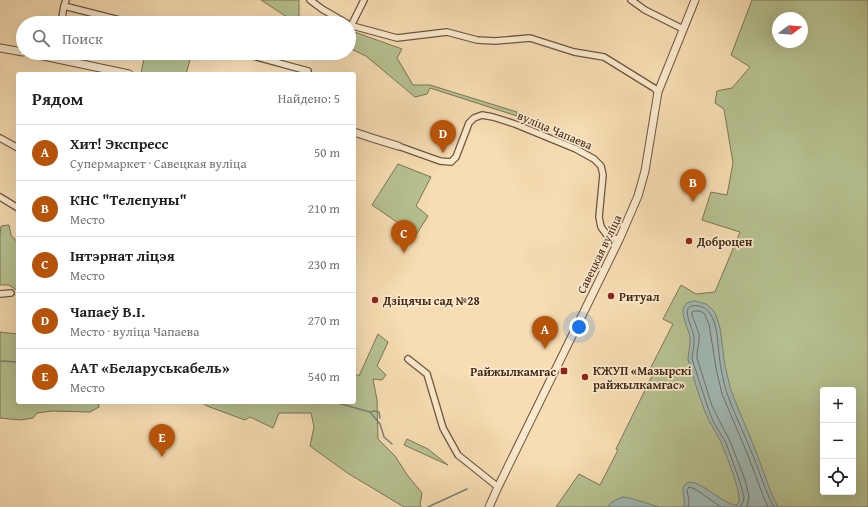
<!DOCTYPE html>
<html lang="ru">
<head>
<meta charset="utf-8">
<style>
	body { margin:0; font-family:"Gentium Book Plus",serif; background:#f2f2f2; color:#202124 }
	.controls { position:absolute; right:12px; bottom:12px; display:grid; overflow:hidden; border-radius:4px; box-shadow:0 4px 16px #0002 }
	.controls button { width:36px; height:36px; display:grid; place-items:center; padding:0; border:0; border-bottom:1px solid #e0e0e0; background:#fff; color:#202124; font:20px sans-serif }
	.compass { position:absolute; left:772px; top:12px; width:36px; height:36px; border-radius:50%; background:#fff; box-shadow:0 4px 16px #0002; rotate:74deg }
	.you { position:absolute; left:579px; top:327px; width:14px; height:14px; margin:-10px; border:3px solid #fff; border-radius:50%; background:#1a73e8; box-shadow:0 0 0 6px #1a73e833 }
	.badge { display:grid; place-items:center; width:26px; height:26px; border-radius:50%; background:#b45309; color:#fff; font-size:13px; font-weight:700 }
	.pin { position:absolute; translate:-50% -33px; filter:drop-shadow(0 1px 2px #0008) }
	.pin::after { content:''; position:absolute; top:21px; width:14px; height:12px; background:inherit; clip-path:polygon(0 0,100% 0,50% 100%) }
	.list { margin:0; padding:0; list-style:none }
	h2 { display:flex; justify-content:space-between; align-items:center; height:52px; margin:0; padding:0 16px; font-size:17px }
	h2 small { font-size:13px; font-weight:400; color:#757577 }
	.list li { display:grid; grid-template-columns:26px 1fr auto; gap:12px; align-items:center; box-sizing:border-box; height:56px; padding:0 16px; border-top:1px solid #e0e0e0 }
	.list b { display:block; font-size:15px; white-space:nowrap }
	.list p { margin:0; font-size:13px; white-space:nowrap; color:#757577 }
	.list em { font-size:13px; font-style:normal; color:#757577 }
	.icon { flex:none; width:22px; height:22px; fill:none; stroke:currentColor; stroke-width:2; stroke-linecap:round; stroke-linejoin:round }
	.map { position:relative; flex:none; width:868px; height:507px; overflow:hidden }
	.search { position:absolute; background:#fff; box-shadow:0 4px 16px #0002; left:16px; top:16px; width:340px; height:44px; display:flex; align-items:center; gap:10px; box-sizing:border-box; padding:0 14px; border-radius:22px; color:#757577; font-size:15px }
	.panel { position:absolute; background:#fff; box-shadow:0 4px 16px #0002; left:16px; top:72px; width:340px; height:332px; border-radius:4px }
	.map>svg:first-child { display:block }
	.green { fill:#b7c291; stroke:#7c7554; fill-rule:evenodd }
	.water { fill:#a0bab6; stroke:#7a8076 }
	.lines { fill:none; stroke-linecap:round; stroke-linejoin:round }
	.shore { stroke:#717166; stroke-width:1 }
	.stream { stroke:#7a8076; stroke-width:1.5 }
	.minor-casing { stroke:#6f553d; stroke-width:8 }
	.tertiary-casing { stroke:#6f553d; stroke-width:9 }
	.minor { stroke:#fae9ce; stroke-width:5.5 }
	.tertiary { stroke:#fae9ce; stroke-width:7 }
	.poi-dot { fill:#8f2418; stroke:#fae9ce; stroke-width:1.5 }
	.labels { text-anchor:middle; dominant-baseline:central; stroke-width:3.5; stroke-linejoin:round; paint-order:stroke }
	.street-label { font-size:12px; fill:#422816; stroke:#fae9ce }
	.poi-label { font-size:12px; font-weight:bold; fill:#422816; stroke:#fae9ce; text-anchor:start }
</style>
</head>
<body>
<div class="map">
<svg width="868" height="507" viewBox="0 0 868 507">
	<rect width="100%" height="100%" fill="#f7ddb3"/>
	<filter id="stains"><feTurbulence type="fractalNoise" baseFrequency=".005" numOctaves="4"/><feColorMatrix values="0 0 0 0 .2 0 0 0 0 .09 0 0 0 0 .02 0 0 0 .5 -.17"/></filter>
	<radialGradient id="worn" r=".72"><stop offset=".6" stop-color="#630" stop-opacity="0"/><stop offset="1" stop-color="#630" stop-opacity=".3"/></radialGradient>
	<g class="green">
		<path d="M261,0H299V16L326,23H296Z"/>
		<path d="M752,0H868V507H556L579,474L600,485L618,450L616,449L654,372L650,369L673,324L663,319L681,285L696,294L715,292L740,232L702,220L711,192L727,195L733,163L724,109L715,103L717,91L732,88L750,67L731,55ZM778,18H802V42H778ZM823,390H853V492H823Z"/>
		<path d="M349,30L402,49L397,58L413,85H430L517,112V116L430,88L427,94L415,97L366,56L349,48Z"/>
		<path d="M145,53H192L186,74H148L141,73Z"/>
		<path d="M398,164L431,177L416,206L428,216L416,235L372,205Z"/>
		<path d="M9,225L11,235L18,243V291L9,285H0V235L1,226Z"/>
		<path d="M0,332L18,334V402H98L99,407L90,412L52,411L37,413L33,418L20,420L0,418Z"/>
		<path d="M378,334L388,342L377,366L386,375L382,380L373,379L377,400L378,439L395,456L408,476L422,493L420,505L421,507H404L349,474L310,446L314,427L311,413H279L273,428L250,417L245,420L207,406L201,402H354V373L359,376Z"/>
		<path d="M407,439L428,449L448,465L404,445Z"/>
	</g>
	<g class="water">
		<path d="M695,301L706,304L713,310L716,315L720,328L725,366L731,391L755,449L772,495L778,507H684C686,500 681,491 684,486C693,471 724,507 737,505C739,503 739,501 739,499C740,489 725,452 721,442C715,430 708,421 704,409C698,393 693,376 688,360C688,352 691,345 690,338C689,326 672,303 695,301Z"/>
		<path d="M622,497L630,498L659,507H608L612,502Z"/>
	</g>
	<g class="lines">
		<g class="shore">
			<path d="M688,507L689,501L687,490L689,487L695,489L721,507"/>
			<path d="M740,507L743,502L744,497L740,482L726,443L713,421L708,408L692,359C692,352 695,345 694,338C694,328 676,302 699,306C705,307 709,311 712,317C716,325 717,334 718,344C719,357 721,370 724,383C730,406 742,428 751,451C759,469 764,489 774,507"/>
			<path d="M747,507L749,497L745,480L730,441L718,418L712,406L697,358V353L699,341V334L692,315V312L693,311H700L704,313L709,324L716,368L722,394L747,453L764,498L768,507"/>
		</g>
		<g class="stream">
			<path d="M0,361L18,362"/>
			<path d="M334,402L370,412L380,424L384,437L392,444"/>
			<path d="M370,412L374,411L379,412L380,418"/>
			<path d="M428,507L467,489"/>
		</g>
		<defs>
			<g id="minor">
				<path d="M66,0L64,6L131,23"/>
				<path d="M310,0L322,9L346,23"/>
				<path d="M631,0L645,10L683,29"/>
				<path d="M61,23L64,6"/>
				<path d="M349,25L397,38L447,32L477,40L495,41L530,38L574,52L604,57L654,88L658,92"/>
				<path d="M351,26L364,0"/>
				<path d="M242,53L308,71"/>
				<path d="M0,138L18,148"/>
				<path d="M398,146L440,161L451,162L456,157L469,123L474,118L482,115L493,117L515,124L576,149L594,159L601,166L603,175L599,217L601,227L607,235L619,240"/>
				<path d="M0,197L18,208"/>
				<path d="M0,294L11,293"/>
				<path d="M408,359L427,374L443,428L458,455L498,487"/>
			</g>
			<g id="tertiary">
				<path d="M0,48L23,52"/>
				<path d="M29,53L129,74"/>
				<path d="M354,132L372,138L398,146"/>
				<path d="M489,507L498,487L619,240L638,196L645,171L658,92L695,0"/>
			</g>
		</defs>
		<use href="#minor" class="minor-casing"/>
		<use href="#tertiary" class="tertiary-casing"/>
		<use href="#minor" class="minor"/>
		<use href="#tertiary" class="tertiary"/>
	</g>
	<g class="poi-dot">
		<circle cx="689" cy="241" r="4"/>
		<circle cx="611" cy="296" r="4"/>
		<circle cx="375" cy="300" r="4"/>
		<rect x="560" y="367" width="8" height="8" rx="2"/>
		<circle cx="585" cy="377" r="4"/>
	</g>
	<g class="labels">
		<g class="street-label">
			<text transform="translate(555 130) rotate(23)">вуліца Чапаева</text>
			<text transform="translate(599 254) rotate(-64)">Савецкая вуліца</text>
		</g>
		<g class="poi-label">
			<text x="697" y="241">Доброцен</text>
			<text x="619" y="296">Ритуал</text>
			<text x="383" y="300">Дзіцячы сад №28</text>
			<text x="593" y="370">КЖУП «Мазырскі<tspan x="593" dy="14">райжылкамгас»</tspan></text>
			<text x="556" y="371" text-anchor="end">Райжылкамгас</text>
		</g>
	</g>
	<rect width="100%" height="100%" filter="url(#stains)"/>
	<rect width="100%" height="100%" fill="url(#worn)"/>
</svg>
<div class="controls">
<button>+</button>
<button>−</button>
<button><svg class="icon" aria-label="locate" viewBox="0 0 24 24"><circle cx="12" cy="12" r="6"/><path d="M12 2v4M12 18v4M2 12h4M18 12h4"/></svg></button>
</div>
<svg class="compass" viewBox="-18 -18 36 36"><path d="M0-13l5 13h-10z" fill="#e53935"/><path d="M0 13l5-13h-10z" fill="#757577"/></svg>
<div class="you"></div>
<div class="pin badge" style="left:545px;top:349px">A</div>
<div class="pin badge" style="left:693px;top:202px">B</div>
<div class="pin badge" style="left:404px;top:253px">C</div>
<div class="pin badge" style="left:443px;top:153px">D</div>
<div class="pin badge" style="left:162px;top:457px">E</div>
<div class="search"><svg class="icon" aria-label="search" viewBox="0 0 24 24"><circle cx="10" cy="10" r="6"/><path d="M15 15l6 6"/></svg>Поиск</div>
<section class="panel">
<h2>Рядом<small>Найдено: 5</small></h2>
<ul class="list">
<li><span class="badge">A</span><div><b>Хит! Экспресс</b><p>Супермаркет · Савецкая вуліца</p></div><em>50 m</em></li>
<li><span class="badge">B</span><div><b>КНС &quot;Телепуны&quot;</b><p>Место</p></div><em>210 m</em></li>
<li><span class="badge">C</span><div><b>Інтэрнат ліцэя</b><p>Место</p></div><em>230 m</em></li>
<li><span class="badge">D</span><div><b>Чапаеў В.І.</b><p>Место · вуліца Чапаева</p></div><em>270 m</em></li>
<li><span class="badge">E</span><div><b>ААТ «Беларуськабель»</b><p>Место</p></div><em>540 m</em></li>
</ul>
</section>
</div>
</body>
</html>
